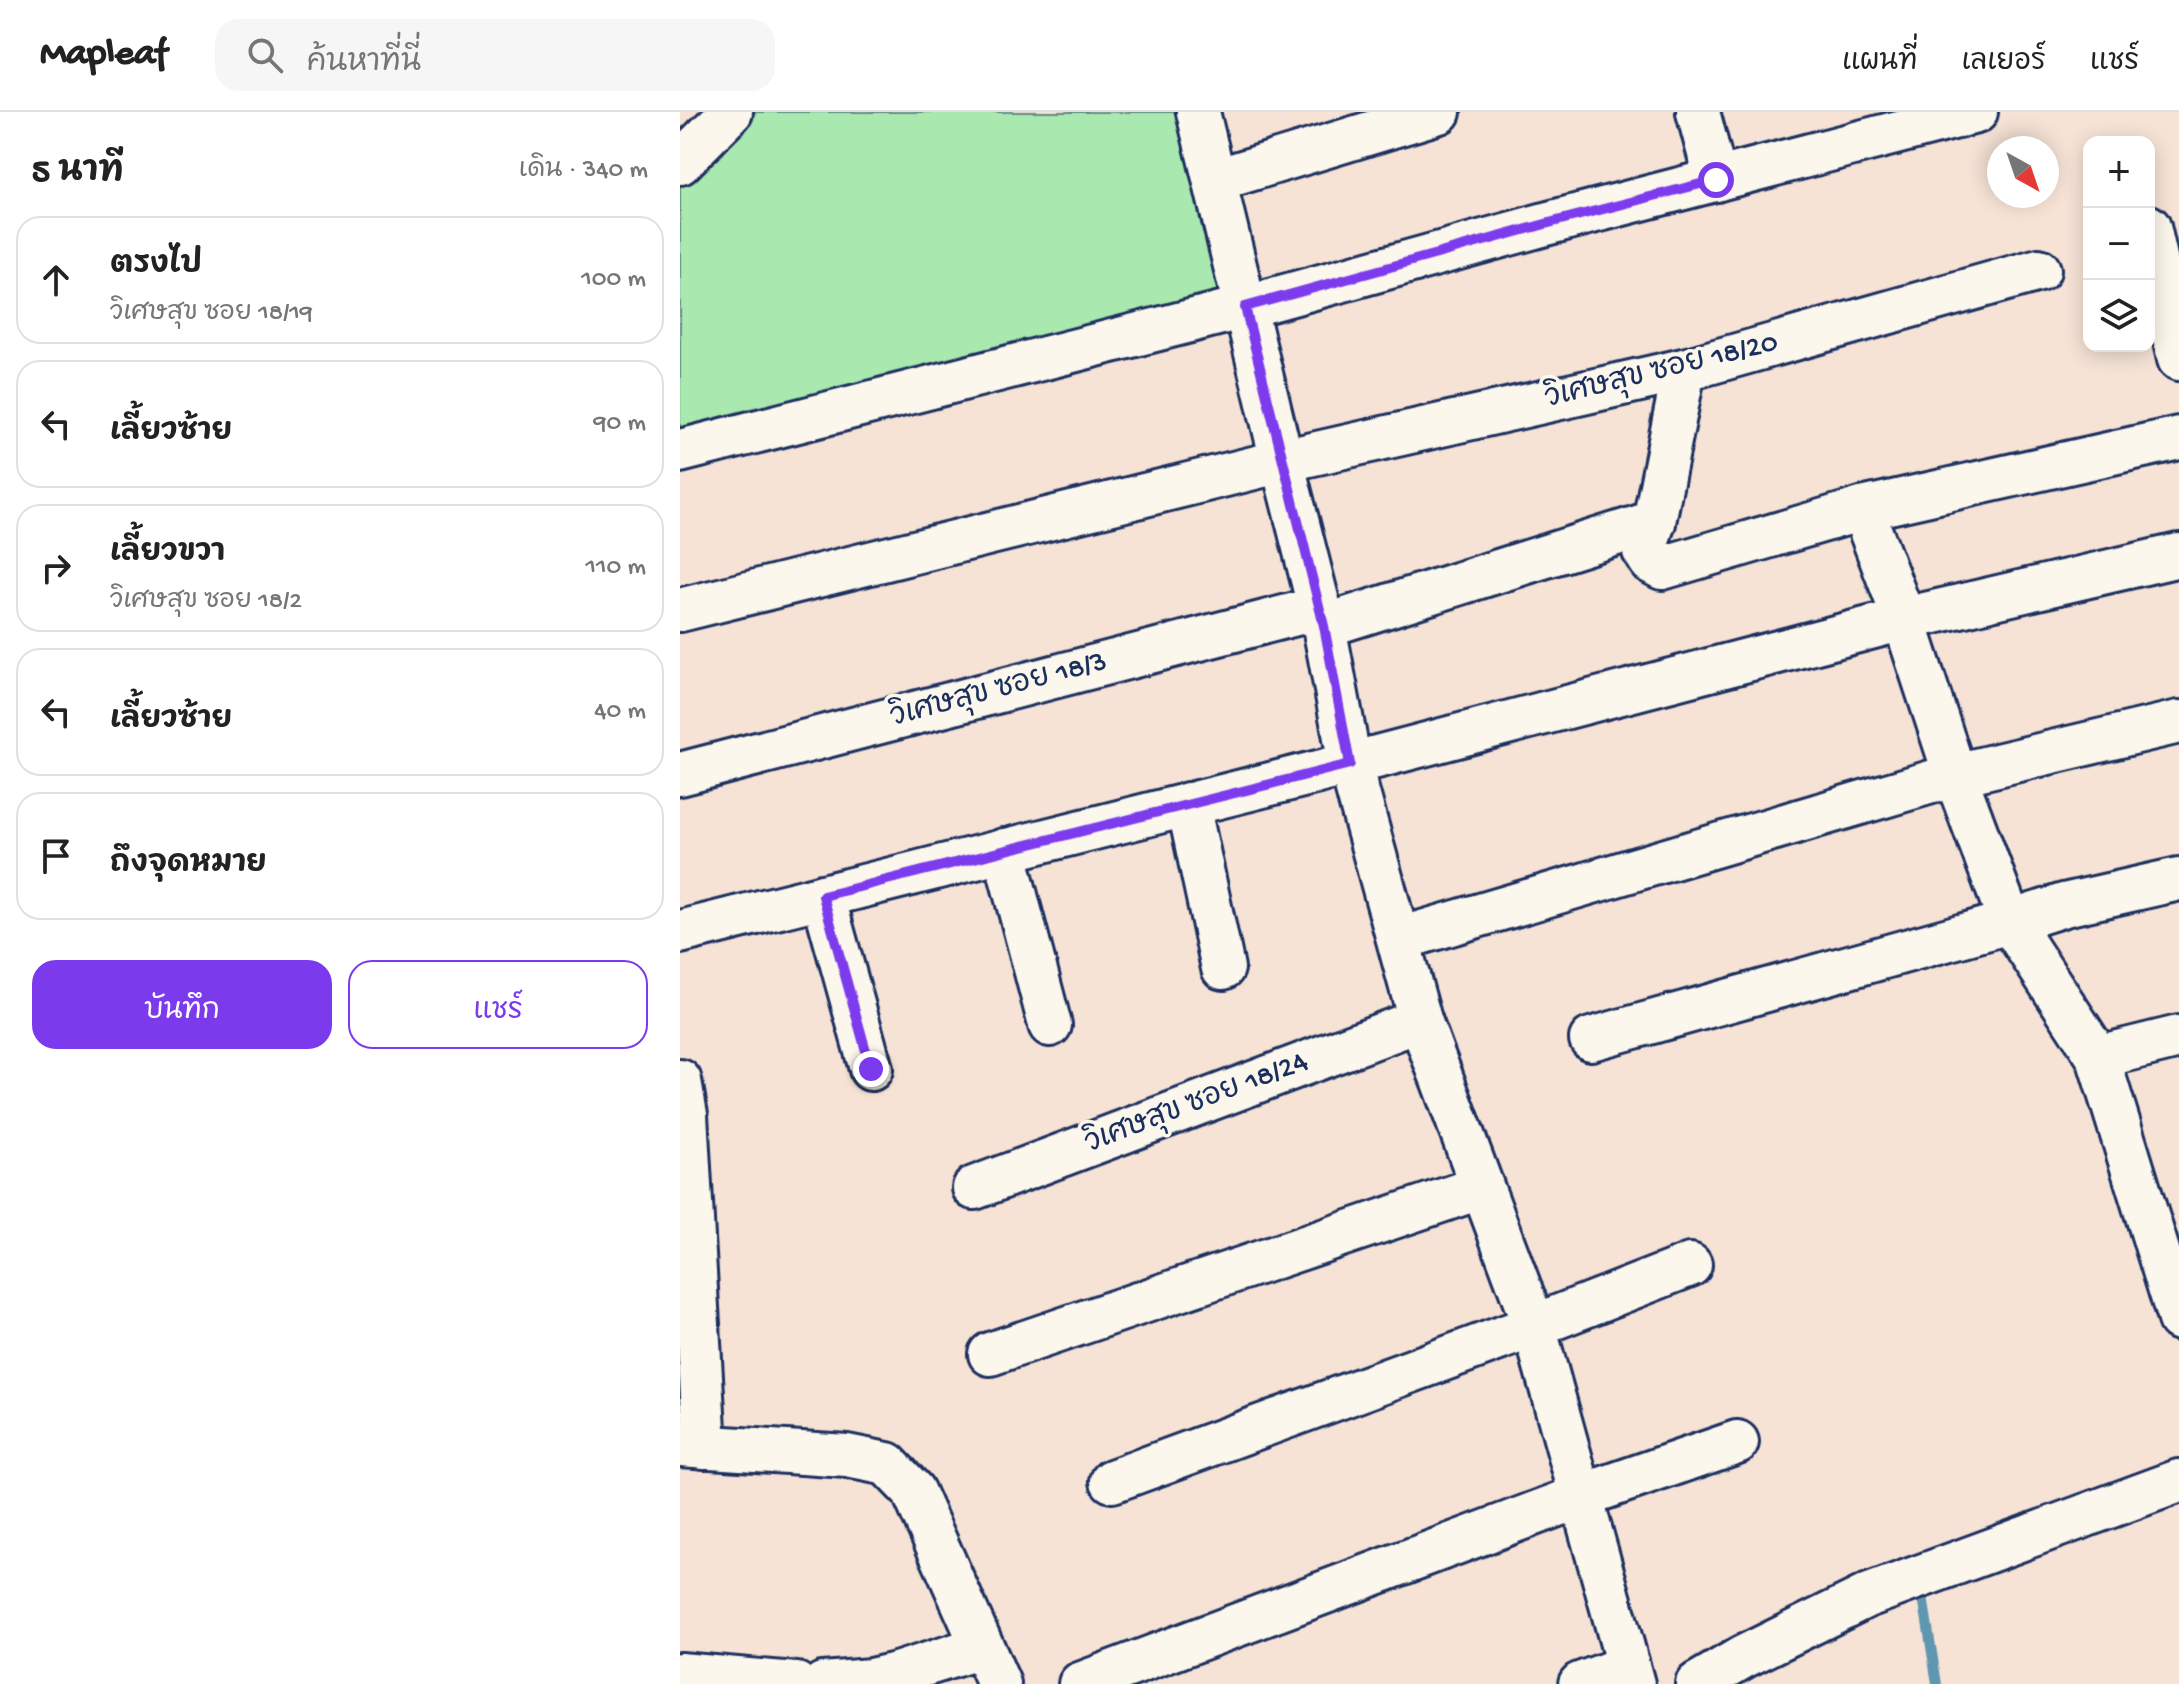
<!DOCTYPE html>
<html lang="th">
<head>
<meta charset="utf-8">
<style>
	body { margin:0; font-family:"Gochi Hand","Playpen Sans Thai",sans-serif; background:#f6f6f6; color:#222 }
	.controls { position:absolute; right:24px; top:24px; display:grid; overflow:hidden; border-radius:16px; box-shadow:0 4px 20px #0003 }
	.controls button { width:72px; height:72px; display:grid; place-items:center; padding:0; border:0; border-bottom:2px solid #e0e0e0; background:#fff; color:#222; font:40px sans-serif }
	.compass { position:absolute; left:1307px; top:24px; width:72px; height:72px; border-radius:50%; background:#fff; box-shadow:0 4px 20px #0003; rotate:140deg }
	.stop { position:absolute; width:24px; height:24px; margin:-18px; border:6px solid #7c3aed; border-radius:50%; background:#fff }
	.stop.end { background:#7c3aed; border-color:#fff; box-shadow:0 2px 8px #0008 }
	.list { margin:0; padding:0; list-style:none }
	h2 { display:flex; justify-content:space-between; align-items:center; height:104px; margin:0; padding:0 32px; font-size:34px }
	h2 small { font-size:26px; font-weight:400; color:#767676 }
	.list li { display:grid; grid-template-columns:52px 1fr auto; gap:24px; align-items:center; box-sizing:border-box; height:128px; margin:0 16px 16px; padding:0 16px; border:2px solid #e0e0e0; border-radius:24px }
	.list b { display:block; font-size:30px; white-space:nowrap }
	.list p { margin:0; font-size:26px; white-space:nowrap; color:#767676 }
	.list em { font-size:26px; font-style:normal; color:#767676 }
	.actions { display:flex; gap:16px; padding:24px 32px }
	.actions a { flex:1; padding:18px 0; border:2px solid #7c3aed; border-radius:24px; text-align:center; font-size:28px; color:#7c3aed }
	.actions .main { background:#7c3aed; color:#fff }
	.icon { flex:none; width:44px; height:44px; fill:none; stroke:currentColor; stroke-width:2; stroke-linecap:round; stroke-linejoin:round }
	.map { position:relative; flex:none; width:1499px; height:1572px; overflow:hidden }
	header { display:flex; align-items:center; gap:48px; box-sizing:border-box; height:112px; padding:0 40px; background:#fff; border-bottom:2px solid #e0e0e0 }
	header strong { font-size:38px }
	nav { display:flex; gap:44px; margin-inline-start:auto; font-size:28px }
	.search { width:560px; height:72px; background:#f6f6f6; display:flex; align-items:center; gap:20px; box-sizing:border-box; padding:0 28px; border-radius:24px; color:#767676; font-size:30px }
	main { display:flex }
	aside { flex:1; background:#fff }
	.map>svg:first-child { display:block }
	.green { fill:#a9e8af; stroke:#628c86; stroke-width:2 }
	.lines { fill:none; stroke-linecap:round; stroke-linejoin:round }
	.stream { stroke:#5f97b0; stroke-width:10 }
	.minor-casing { stroke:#1b2f5e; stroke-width:48 }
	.minor { stroke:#fbf7ec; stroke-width:42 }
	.route { stroke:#7c3aed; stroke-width:10 }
	.labels { text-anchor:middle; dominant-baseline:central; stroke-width:7; stroke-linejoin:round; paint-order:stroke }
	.street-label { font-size:30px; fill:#1b2f5e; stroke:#fbf7ec }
</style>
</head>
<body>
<header>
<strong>Mapleaf</strong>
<div class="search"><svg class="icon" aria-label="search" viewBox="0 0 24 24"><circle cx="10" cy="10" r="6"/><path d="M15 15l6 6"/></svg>ค้นหาที่นี่</div>
<nav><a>แผนที่</a><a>เลเยอร์</a><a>แชร์</a></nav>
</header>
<main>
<aside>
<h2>5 นาที<small>เดิน · 340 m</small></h2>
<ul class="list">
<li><svg class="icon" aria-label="ahead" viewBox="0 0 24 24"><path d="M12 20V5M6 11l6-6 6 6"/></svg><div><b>ตรงไป</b><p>วิเศษสุข ซอย 18/19</p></div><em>100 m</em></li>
<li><svg class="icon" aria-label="left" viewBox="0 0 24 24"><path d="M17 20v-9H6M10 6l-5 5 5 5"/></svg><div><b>เลี้ยวซ้าย</b></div><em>90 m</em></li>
<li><svg class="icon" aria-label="right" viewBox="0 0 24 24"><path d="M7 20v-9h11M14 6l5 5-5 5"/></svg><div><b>เลี้ยวขวา</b><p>วิเศษสุข ซอย 18/2</p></div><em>110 m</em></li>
<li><svg class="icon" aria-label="left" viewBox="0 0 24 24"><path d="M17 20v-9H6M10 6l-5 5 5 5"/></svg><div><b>เลี้ยวซ้าย</b></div><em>40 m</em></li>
<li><svg class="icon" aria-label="arrive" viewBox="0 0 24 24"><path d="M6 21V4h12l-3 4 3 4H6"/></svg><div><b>ถึงจุดหมาย</b></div></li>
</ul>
<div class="actions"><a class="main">บันทึก</a><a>แชร์</a></div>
</aside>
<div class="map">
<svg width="1499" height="1572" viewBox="0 0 1499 1572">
	<rect width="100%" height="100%" fill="#f6e3d6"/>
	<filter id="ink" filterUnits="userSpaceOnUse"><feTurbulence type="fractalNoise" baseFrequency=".0125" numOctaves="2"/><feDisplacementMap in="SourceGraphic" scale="16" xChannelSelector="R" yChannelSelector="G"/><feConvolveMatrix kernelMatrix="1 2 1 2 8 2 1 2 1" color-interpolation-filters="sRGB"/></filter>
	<g filter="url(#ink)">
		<path class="green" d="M51,0H518L565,195L0,339V51Z"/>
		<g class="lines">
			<path class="stream" d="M1244,1491L1257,1572"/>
			<defs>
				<g id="minor">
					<path d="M518,0L602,349L644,514L670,652L740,908L854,1214L953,1572"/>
					<path d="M1018,0L1036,68"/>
					<path d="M0,51L51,0"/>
					<path d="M536,68L759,0"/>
					<path d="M1469,115L1499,247"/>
					<path d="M1004,258L974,410L964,439L971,450L982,456L1182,397L1499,326"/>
					<path d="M0,339L565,195L869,111L1296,0"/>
					<path d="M1182,397L1224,507L1275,663L1330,810L1418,945L1499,1207"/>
					<path d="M0,498L602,349L1004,258L1359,158"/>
					<path d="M644,514L974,410"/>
					<path d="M0,662L639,496"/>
					<path d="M508,692L543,856"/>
					<path d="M324,738L370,913"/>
					<path d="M143,784L191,957"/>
					<path d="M0,820L670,652L1224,507L1499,443"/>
					<path d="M719,827L1275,663L1499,610"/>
					<path d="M911,927L1330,810L1384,793L1499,767"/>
					<path d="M1418,945L1499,925"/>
					<path d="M0,969L6,1003L25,1335"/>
					<path d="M294,1076L740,908"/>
					<path d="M310,1242L802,1075"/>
					<path d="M0,1333L167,1344L207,1352L233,1379L319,1572"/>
					<path d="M432,1369L854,1214L1010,1153"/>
					<path d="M0,1562L116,1572"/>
					<path d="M143,1572L191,1568L213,1563L301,1535"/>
					<path d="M400,1572L901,1384L1057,1330"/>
					<path d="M900,1572L948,1554"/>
					<path d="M1017,1572L1063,1545L1187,1484L1499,1369"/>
				</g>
			</defs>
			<use href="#minor" class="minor-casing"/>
			<use href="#minor" class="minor"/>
		</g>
	</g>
	<g class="lines" filter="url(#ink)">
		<path class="route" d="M191,957L143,784L670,652L644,514L565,195L869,111L1036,68"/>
	</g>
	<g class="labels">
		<g class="street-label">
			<text transform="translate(982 260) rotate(-14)">วิเศษสุข ซอย 18/20</text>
			<text transform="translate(319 579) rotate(-15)">วิเศษสุข ซอย 18/3</text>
			<text transform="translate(517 992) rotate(-21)">วิเศษสุข ซอย 18/24</text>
		</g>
	</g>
</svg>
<div class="controls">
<button>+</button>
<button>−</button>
<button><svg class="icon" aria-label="layers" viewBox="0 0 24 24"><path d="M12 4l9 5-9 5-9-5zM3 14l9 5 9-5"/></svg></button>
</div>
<svg class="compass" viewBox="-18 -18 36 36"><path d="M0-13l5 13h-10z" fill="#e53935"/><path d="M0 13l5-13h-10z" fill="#767676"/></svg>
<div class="stop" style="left:1036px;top:68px"></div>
<div class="stop end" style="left:191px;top:957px"></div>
</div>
</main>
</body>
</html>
